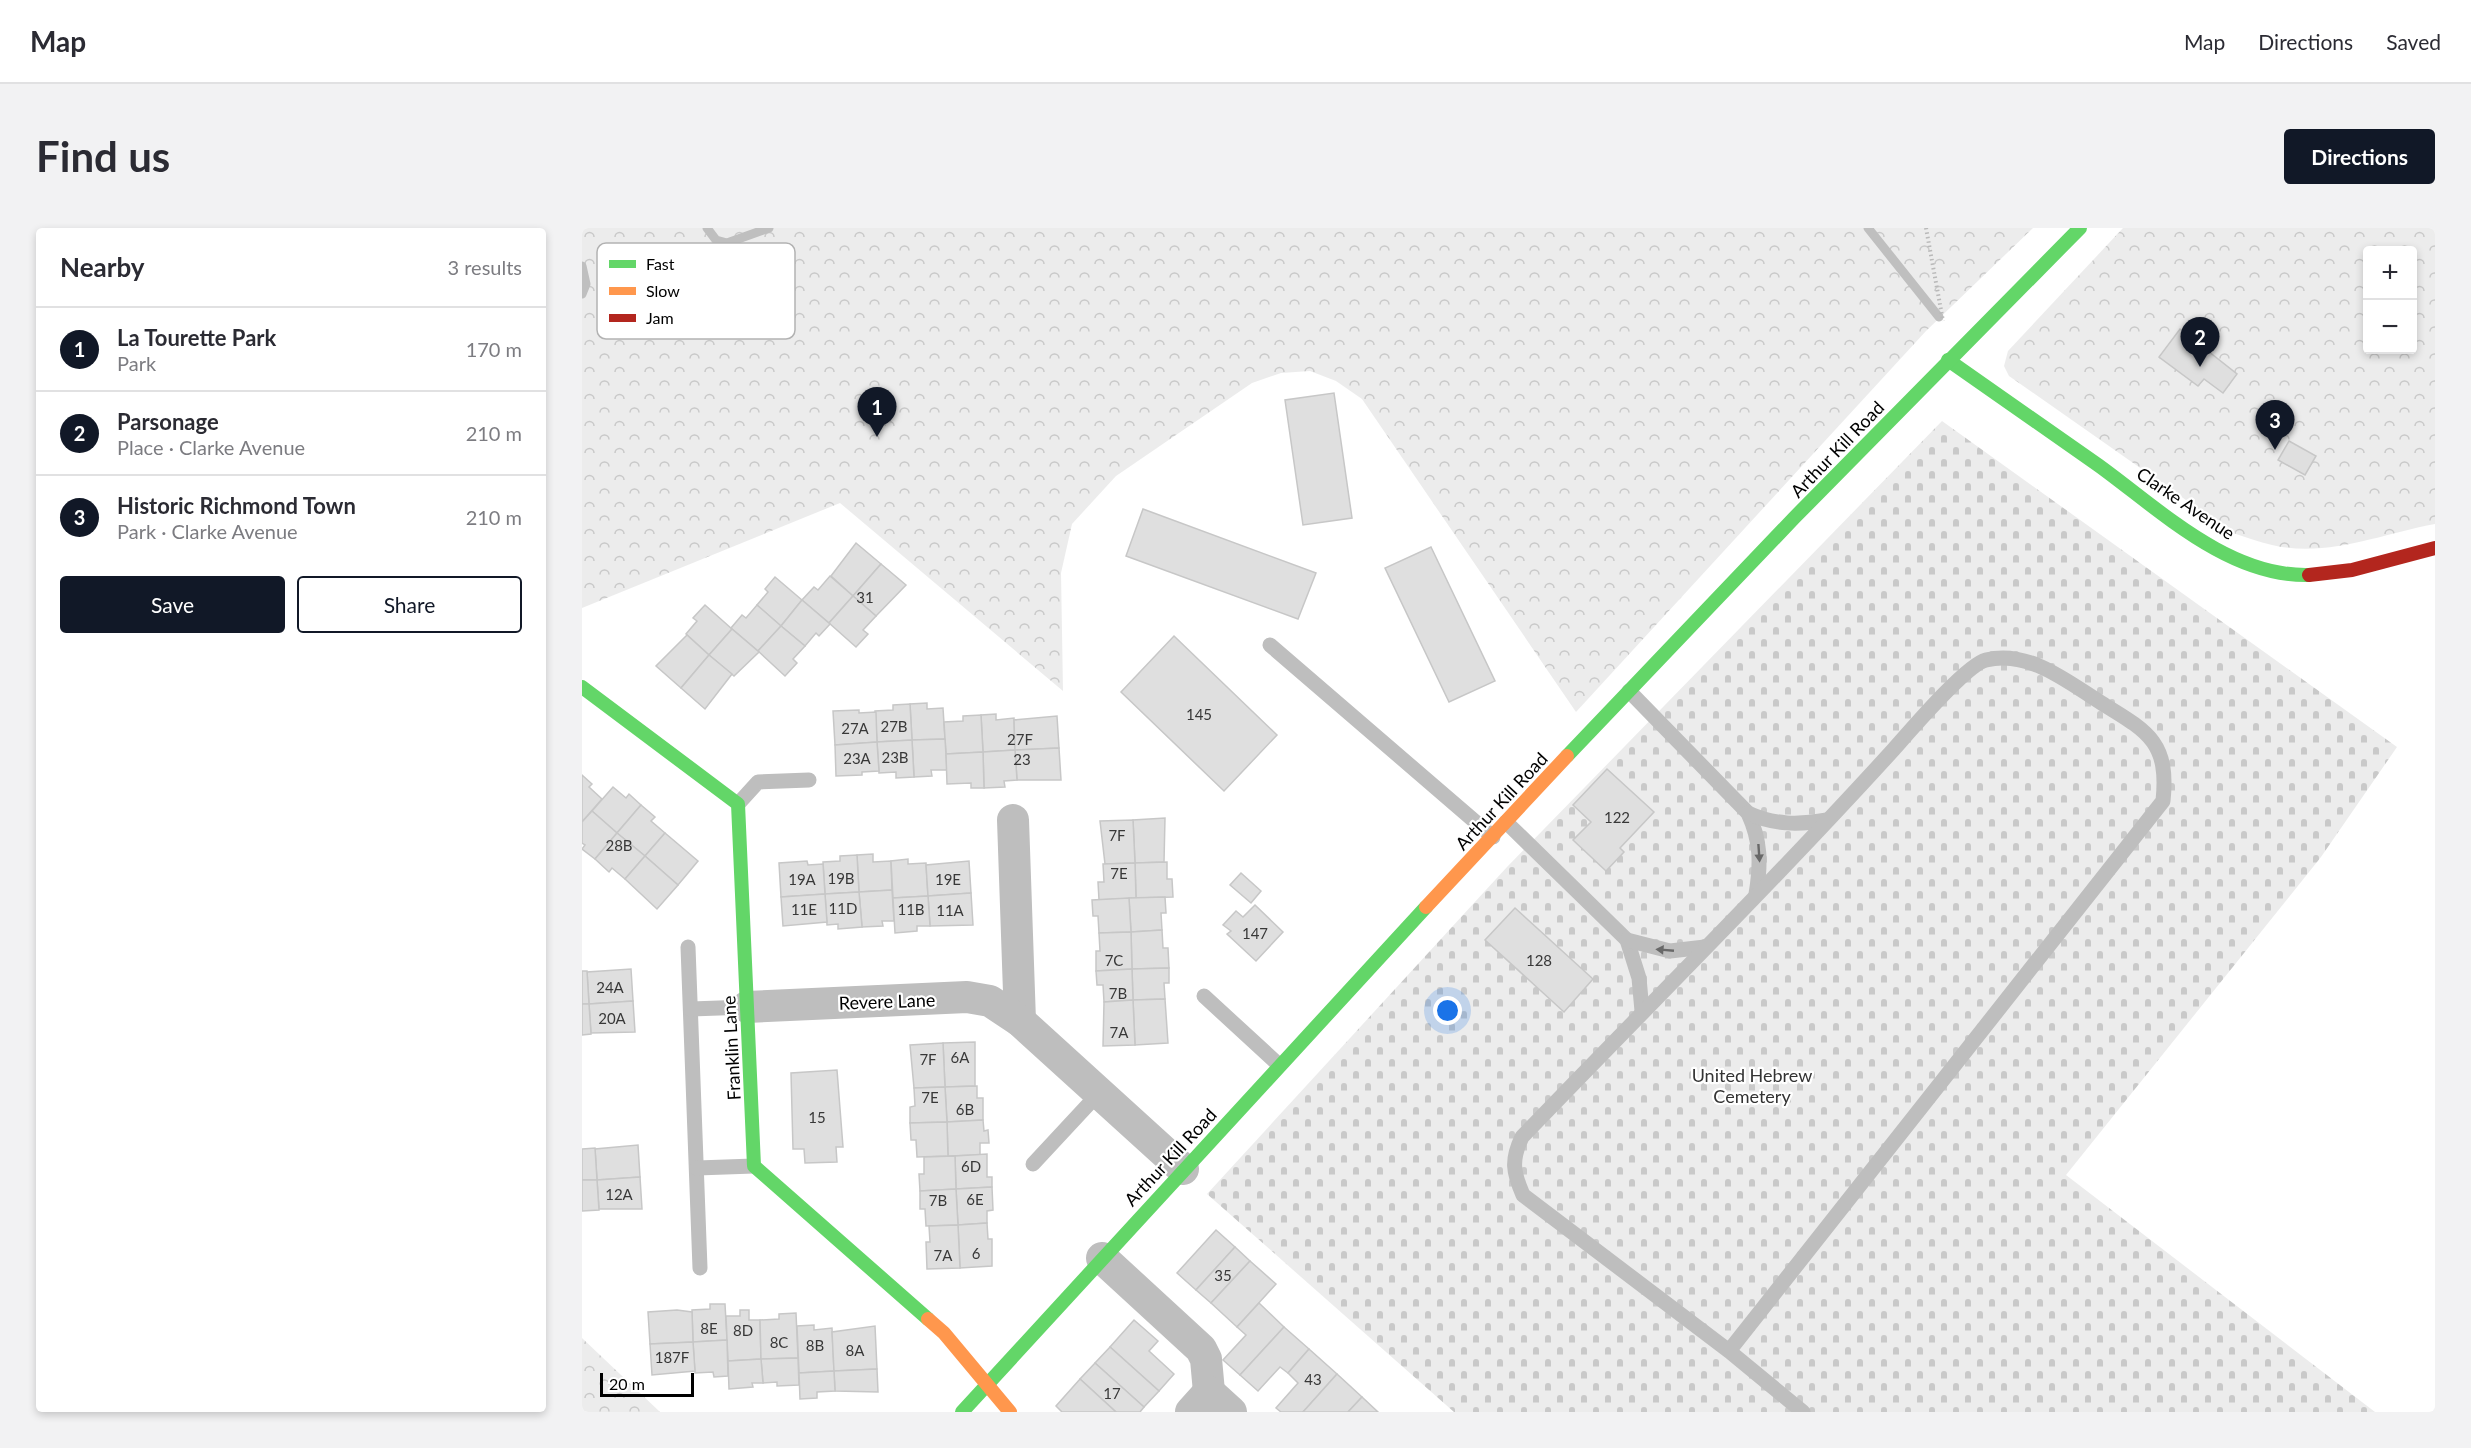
<!DOCTYPE html>
<html lang="en">
<head>
<meta charset="utf-8">
<style>
	body { margin:0; font-family:Lato,sans-serif; background:#f2f2f3; color:#2b2b33 }
	.controls { position:absolute; right:18px; top:18px; display:grid; overflow:hidden; border-radius:6px; box-shadow:0 3px 9px #0003 }
	.controls button { width:54px; height:54px; display:grid; place-items:center; padding:0; border:0; border-bottom:2px solid #e1e1e2; background:#fff; color:#2b2b33; font:30px sans-serif }
	.scale { position:absolute; left:18px; bottom:15px; width:94px; box-sizing:border-box; padding-left:6px; border:3px solid #000; border-top:0; font-size:16px; line-height:21px; white-space:nowrap; color:#000; -webkit-text-stroke:4px #fff; paint-order:stroke }
	.you { position:absolute; left:866px; top:783px; width:21px; height:21px; margin:-15px; border:4px solid #fff; border-radius:50%; background:#1a73e8; box-shadow:0 0 0 9px #1a73e833 }
	.badge { display:grid; place-items:center; width:39px; height:39px; border-radius:50%; background:#111827; color:#fff; font-size:20px; font-weight:700 }
	.pin { position:absolute; translate:-50% -50px; filter:drop-shadow(0 2px 3px #0008) }
	.pin::after { content:''; position:absolute; top:32px; width:21px; height:18px; background:inherit; clip-path:polygon(0 0,100% 0,50% 100%) }
	.list { margin:0; padding:0; list-style:none }
	h2 { display:flex; justify-content:space-between; align-items:center; height:78px; margin:0; padding:0 24px; font-size:26px }
	h2 small { font-size:20px; font-weight:400; color:#7c7c81 }
	.list li { display:grid; grid-template-columns:39px 1fr auto; gap:18px; align-items:center; box-sizing:border-box; height:84px; padding:0 24px; border-top:2px solid #e1e1e2 }
	.list b { display:block; font-size:22px; white-space:nowrap }
	.list p { margin:0; font-size:20px; white-space:nowrap; color:#7c7c81 }
	.list em { font-size:20px; font-style:normal; color:#7c7c81 }
	.actions { display:flex; gap:12px; padding:18px 24px }
	.actions a { flex:1; padding:14px 0; border:2px solid #111827; border-radius:6px; text-align:center; font-size:21px; color:#111827 }
	.actions .main { background:#111827; color:#fff }
	.map { position:relative; flex:none; width:1853px; height:1184px; overflow:hidden; border-radius:6px }
	header { display:flex; align-items:center; gap:36px; box-sizing:border-box; height:84px; padding:0 30px; background:#fff; border-bottom:2px solid #e1e1e2 }
	header strong { font-size:28px }
	nav { display:flex; gap:33px; margin-inline-start:auto; font-size:21px }
	.intro { display:flex; align-items:center; justify-content:space-between; box-sizing:border-box; height:144px; padding:0 36px }
	h1 { margin:0; font-size:42px }
	.button { padding:15px 27px; border-radius:6px; background:#111827; color:#fff; font-size:21px; font-weight:700 }
	main { display:flex; gap:36px; padding:0 36px }
	aside { flex:1; background:#fff; border-radius:6px; box-shadow:0 3px 9px #0003 }
	.map>svg:first-child { display:block }
	.cemetery { fill:url(#cemetery-stones) }
	.park { fill:url(#park-crowns); fill-rule:evenodd }
	.lines { fill:none; stroke-linecap:round; stroke-linejoin:round }
	.stream { stroke:#bfbfbf; stroke-width:9 }
	.building { fill:#dfdfdf; stroke:#c7c7c7; stroke-width:1.5 }
	.path { stroke:#b9b9b9; stroke-width:4; stroke-dasharray:1.5 3; stroke-linecap:butt }
	.lane { stroke:#bebebe; stroke-width:15 }
	.street { stroke:#bebebe; stroke-width:32 }
	.fast { stroke:#63d668; stroke-width:14 }
	.slow { stroke:#ff974d; stroke-width:14 }
	.jam { stroke:#b3261e; stroke-width:14 }
	.oneway { fill:#686868 }
	.labels { text-anchor:middle; dominant-baseline:central; stroke-width:4.5; stroke-linejoin:round; paint-order:stroke }
	.number-label { font-size:15px; fill:#383838 }
	.street-label { font-size:18px; fill:#000; stroke:#fff }
	.park-label { font-size:18px; fill:#333; stroke:#fff }
	.key { fill:#fff; stroke:#b2b2b2; stroke-width:1.5 }
	.key-label { font-size:16px; fill:#000 }
</style>
</head>
<body>
<header>
<strong>Map</strong>
<nav><a>Map</a><a>Directions</a><a>Saved</a></nav>
</header>
<div class="intro"><h1>Find us</h1><a class="button">Directions</a></div>
<main>
<aside>
<h2>Nearby<small>3 results</small></h2>
<ul class="list">
<li><span class="badge">1</span><div><b>La Tourette Park</b><p>Park</p></div><em>170 m</em></li>
<li><span class="badge">2</span><div><b>Parsonage</b><p>Place · Clarke Avenue</p></div><em>210 m</em></li>
<li><span class="badge">3</span><div><b>Historic Richmond Town</b><p>Park · Clarke Avenue</p></div><em>210 m</em></li>
</ul>
<div class="actions"><a class="main">Save</a><a>Share</a></div>
</aside>
<div class="map">
<svg width="1853" height="1184" viewBox="0 0 1853 1184">
	<defs>
		<pattern id="cemetery-stones" width="16" height="16" patternUnits="userSpaceOnUse" patternTransform="scale(1.5)"><rect width="16" height="16" fill="#ececec"/><path d="M2 7V4a2 2 0 0 1 4 0v3zM10 15v-3a2 2 0 0 1 4 0v3z" fill="#c9c9c9"/></pattern>
		<pattern id="park-crowns" width="20" height="18" patternUnits="userSpaceOnUse" patternTransform="scale(1.5)"><rect width="20" height="18" fill="#ececec"/><path d="M2 6a3 3 0 1 1 6 0M12 15a3 3 0 1 1 6 0" fill="none" stroke="#c9c9c9"/></pattern>
	</defs>
	<rect width="100%" height="100%" fill="#fff"/>
	<path class="cemetery" d="M1360,193L1815,519L1739,629L1484,947L1793,1184H872L625,966L925,639Z"/>
	<g class="park">
		<path d="M0,0H1451L1344,103L994,484L780,171L754,153L728,143L699,145L670,155L534,248L490,296L479,345L481,463L258,275L0,380Z"/>
		<path d="M1541,0H1853V296C1799,306 1745,330 1690,317C1677,314 1664,309 1651,305L1427,148L1422,138L1426,123ZM1786,22H1830V122H1786Z"/>
		<path d="M0,1110L78,1184H0Z"/>
	</g>
	<g class="lines">
		<g class="stream">
			<path d="M125,0L134,12L145,15L187,0"/>
			<path d="M1286,0L1357,89"/>
			<path d="M0,38L4,56L0,66"/>
		</g>
	</g>
	<g class="building">
		<path d="M1598,101L1655,146L1641,165L1622,151L1616,158L1577,129Z"/>
		<path d="M752,165L770,290L721,297L703,172Z"/>
		<path d="M1707,213L1734,228L1723,247L1696,232Z"/>
		<path d="M561,281L734,345L716,391L544,328Z"/>
		<path d="M274,315L299,336L271,368L249,348Z"/>
		<path d="M849,319L913,453L867,474L803,340Z"/>
		<path d="M299,336L324,357L294,388L271,368Z"/>
		<path d="M248,348L271,368L247,395L220,372L232,359L236,362Z"/>
		<path d="M193,349L220,372L199,398L175,377L186,364L183,361Z"/>
		<path d="M271,368L294,388L281,402L286,406L274,419L247,395Z"/>
		<path d="M220,372L248,396L237,408L234,405L223,418L199,398Z"/>
		<path d="M123,377L150,401L127,427L104,406L115,393L111,390Z"/>
		<path d="M175,377L199,398L176,423L149,400L160,387L164,390Z"/>
		<path d="M199,398L223,418L211,431L215,435L203,448L176,423Z"/>
		<path d="M150,401L177,424L152,448L127,427Z"/>
		<path d="M105,407L127,427L99,460L74,438Z"/>
		<path d="M592,408L695,507L642,563L539,464Z"/>
		<path d="M127,427L150,446L123,481L99,460Z"/>
		<path d="M345,475V481L361,480L363,511L330,512L328,476Z"/>
		<path d="M328,476L330,512L295,514L293,483L311,482V477Z"/>
		<path d="M277,482V485L294,484L295,514L253,517L251,483Z"/>
		<path d="M414,486V492L432,490L433,522L401,524L399,487Z"/>
		<path d="M399,487L401,524L364,526L362,494L381,493V488Z"/>
		<path d="M475,488L477,520L433,522L432,492Z"/>
		<path d="M363,511L365,542H349L350,548L332,549L330,512Z"/>
		<path d="M330,512L332,549L314,550V544L297,545L295,514Z"/>
		<path d="M295,514L297,543L280,544V547L254,548L253,517Z"/>
		<path d="M477,520L479,552H435L433,522Z"/>
		<path d="M433,522L435,552L422,553L423,559L402,560L401,524Z"/>
		<path d="M401,524L402,560H389V555L365,556L364,526Z"/>
		<path d="M1025,541L1072,584L1038,620L1042,624L1024,643L991,612L1009,594L991,577Z"/>
		<path d="M0,547L10,556L7,559L20,571L0,594Z"/>
		<path d="M31,559L44,570L47,566L59,577L35,605L10,583Z"/>
		<path d="M59,577L73,589L69,593L83,605L63,628L35,605Z"/>
		<path d="M10,583L35,605L13,631L0,621L3,617L0,615V594Z"/>
		<path d="M583,590L582,634L553,635L551,592Z"/>
		<path d="M551,592L553,635L523,636L518,593Z"/>
		<path d="M35,605L63,628L43,651L30,640L27,644L13,631Z"/>
		<path d="M83,605L116,633L96,657L63,628Z"/>
		<path d="M291,626V634L309,633L310,662L277,664L275,627Z"/>
		<path d="M275,627L277,664L243,666L241,634L258,633V628Z"/>
		<path d="M63,628L96,657L75,681L43,651Z"/>
		<path d="M326,631V636L344,635L346,668L311,670L309,633Z"/>
		<path d="M225,633L226,637L241,636L243,666L199,669L197,635Z"/>
		<path d="M387,633L389,665L346,668L344,637Z"/>
		<path d="M585,634V651H590L591,669L554,670L553,635Z"/>
		<path d="M553,635L554,670L517,672L516,654H522L521,636Z"/>
		<path d="M659,645L679,663L669,675L648,657Z"/>
		<path d="M310,662L312,693H300L301,698L280,699L277,664Z"/>
		<path d="M277,664L280,699L256,701V696L245,697L243,666Z"/>
		<path d="M389,665L391,697L348,698L346,668Z"/>
		<path d="M243,666L245,694L201,698L199,669Z"/>
		<path d="M346,668L348,698H335V703L313,705L311,670Z"/>
		<path d="M583,669L584,685H579L580,702L549,704L547,670Z"/>
		<path d="M547,670L549,704L517,705L516,688H511L510,672Z"/>
		<path d="M673,677L701,704L674,733L645,706L649,703L641,697L654,683L661,689Z"/>
		<path d="M933,680L1011,751L982,784L903,712Z"/>
		<path d="M580,702L581,720H586L587,740L550,741L549,704Z"/>
		<path d="M549,704L550,741L514,743V723H518L517,705Z"/>
		<path d="M587,740V755H582L583,771L551,772L550,741Z"/>
		<path d="M49,741L51,773L7,776L5,744Z"/>
		<path d="M550,741L551,772L522,774L521,757H515L514,743Z"/>
		<path d="M0,743H5L7,776H0Z"/>
		<path d="M583,771L586,815L553,817L551,772Z"/>
		<path d="M551,772L553,817L521,818L522,774Z"/>
		<path d="M51,773L53,804L9,805L7,776Z"/>
		<path d="M0,776H7L9,806L0,807Z"/>
		<path d="M393,814V858L363,859L361,815Z"/>
		<path d="M361,815L363,859L332,860L328,817Z"/>
		<path d="M255,842L261,919H254L255,934L223,935L222,921H211L209,845Z"/>
		<path d="M395,858V870H401V892L365,894L363,859Z"/>
		<path d="M363,859L365,894L328,895V879L333,878L332,860Z"/>
		<path d="M401,892L402,903L406,902L407,915H398V927L366,928L365,894Z"/>
		<path d="M365,894L366,928L335,929L334,912H329L328,895Z"/>
		<path d="M56,917L58,949L15,952L13,921Z"/>
		<path d="M13,920L15,952H0V921Z"/>
		<path d="M405,926V949H410V959L374,961L373,928Z"/>
		<path d="M373,928L374,961L338,963L337,946H342V929Z"/>
		<path d="M58,949L60,981H17L15,952Z"/>
		<path d="M0,952H15L17,982L0,983Z"/>
		<path d="M410,959L411,982L405,983V995L376,997L374,961Z"/>
		<path d="M374,961L376,997L344,998L343,981H338V963Z"/>
		<path d="M405,995L406,1011H410V1038L378,1040L376,997Z"/>
		<path d="M376,997L378,1040L345,1041L344,1014H348L347,998Z"/>
		<path d="M634,1002L653,1019L614,1062L595,1045Z"/>
		<path d="M653,1019L668,1033L629,1075L614,1062Z"/>
		<path d="M668,1033L694,1056L655,1099L629,1075Z"/>
		<path d="M677,1075L702,1099L658,1147L641,1132L664,1107L655,1099Z"/>
		<path d="M128,1076H143L145,1112L111,1114L110,1082L128,1081Z"/>
		<path d="M95,1082L110,1084L111,1114L68,1116L66,1084Z"/>
		<path d="M158,1082H167V1092H178L179,1131L146,1133L144,1088H158Z"/>
		<path d="M214,1085L216,1130L179,1131L178,1092L197,1091V1086Z"/>
		<path d="M552,1092L576,1113L567,1123L592,1146L577,1163L528,1119Z"/>
		<path d="M232,1097V1102L250,1100L252,1143L217,1145L215,1098Z"/>
		<path d="M293,1098L295,1141L252,1143L250,1104Z"/>
		<path d="M702,1099L727,1121L706,1145L698,1139L676,1163L658,1147Z"/>
		<path d="M145,1112L146,1148L132,1149L131,1144L113,1145L111,1114Z"/>
		<path d="M111,1114L113,1143L70,1147L68,1116Z"/>
		<path d="M528,1119L577,1163L562,1179L513,1135Z"/>
		<path d="M727,1121L755,1146L721,1184H699L694,1180L716,1155L706,1145Z"/>
		<path d="M216,1130L217,1157L195,1158V1154L181,1155L179,1131Z"/>
		<path d="M179,1131L181,1155H170L171,1159L147,1161L146,1133Z"/>
		<path d="M513,1135L562,1179L558,1184H534L498,1151Z"/>
		<path d="M295,1141L296,1164L253,1163L252,1143Z"/>
		<path d="M252,1143L253,1163L235,1164V1170L218,1171L217,1145Z"/>
		<path d="M755,1146L780,1169L766,1184H721Z"/>
		<path d="M498,1151L534,1184H480L474,1178Z"/>
		<path d="M780,1169L796,1184H766Z"/>
	</g>
	<g class="lines">
		<path class="path" d="M1344,0L1361,93"/>
		<g class="lane">
			<path d="M688,417L911,609"/>
			<path d="M1047,463L1166,585C1179,613 1179,636 1174,666"/>
			<path d="M156,576L176,554L227,552"/>
			<path d="M1166,585C1192,597 1217,597 1245,592"/>
			<path d="M924,594L1045,712L1057,750L1060,783"/>
			<path d="M1045,712L1088,723L1123,719"/>
			<path d="M106,719L118,1040"/>
			<path d="M622,768L697,837"/>
			<path d="M109,781L165,779"/>
			<path d="M451,936L517,865"/>
			<path d="M115,940L172,938"/>
			<path d="M1147,1123L1581,573C1587,515 1567,504 1521,476C1487,455 1447,421 1404,432C1384,437 1328,503 1312,521C1191,654 1064,780 940,909C929,932 931,944 941,967L1147,1123L1221,1184"/>
		</g>
		<g class="street">
			<path d="M431,592L438,793"/>
			<path d="M165,779L385,769L408,773L438,793L601,941"/>
			<path d="M520,1030L619,1121L624,1131L627,1164"/>
			<path d="M609,1184L627,1164L649,1184"/>
		</g>
		<g class="fast">
			<path d="M1366,132C1416,167 1466,202 1516,237C1577,281 1646,349 1727,347"/>
			<path d="M0,459L156,576L172,938L346,1091"/>
			<path d="M985,528L1212,290L1498,0"/>
			<path d="M380,1184L844,679"/>
		</g>
		<g class="slow">
			<path d="M844,679L985,528"/>
			<path d="M346,1091L362,1105L428,1184"/>
		</g>
		<path class="jam" d="M1727,347L1770,342L1853,320"/>
	</g>
	<defs><path id="oneway-solid" d="M-6-.8H1V-3.2L6.5 0L1 3.2V.8H-6Z" transform="scale(1.5)"/></defs>
	<g class="oneway">
		<use href="#oneway-solid" transform="translate(1177 625) rotate(86)"/>
		<use href="#oneway-solid" transform="translate(1083 722) rotate(-175)"/>
	</g>
	<g class="labels">
		<g class="number-label">
			<text x="283" y="369">31</text>
			<text x="617" y="486">145</text>
			<text x="312" y="498">27B</text>
			<text x="273" y="500">27A</text>
			<text x="438" y="511">27F</text>
			<text x="313" y="529">23B</text>
			<text x="275" y="530">23A</text>
			<text x="440" y="531">23</text>
			<text x="1035" y="589">122</text>
			<text x="535" y="607">7F</text>
			<text x="37" y="617">28B</text>
			<text x="537" y="645">7E</text>
			<text x="259" y="650">19B</text>
			<text x="220" y="651">19A</text>
			<text x="366" y="651">19E</text>
			<text x="261" y="680">11D</text>
			<text x="222" y="681">11E</text>
			<text x="329" y="681">11B</text>
			<text x="368" y="682">11A</text>
			<text x="673" y="705">147</text>
			<text x="532" y="732">7C</text>
			<text x="957" y="732">128</text>
			<text x="28" y="759">24A</text>
			<text x="536" y="765">7B</text>
			<text x="30" y="790">20A</text>
			<text x="537" y="804">7A</text>
			<text x="378" y="829">6A</text>
			<text x="346" y="831">7F</text>
			<text x="348" y="869">7E</text>
			<text x="383" y="881">6B</text>
			<text x="235" y="889">15</text>
			<text x="389" y="938">6D</text>
			<text x="37" y="966">12A</text>
			<text x="393" y="971">6E</text>
			<text x="356" y="972">7B</text>
			<text x="394" y="1025">6</text>
			<text x="361" y="1027">7A</text>
			<text x="641" y="1047">35</text>
			<text x="127" y="1100">8E</text>
			<text x="161" y="1102">8D</text>
			<text x="197" y="1114">8C</text>
			<text x="233" y="1117">8B</text>
			<text x="273" y="1122">8A</text>
			<text x="90" y="1129">187F</text>
			<text x="731" y="1151">43</text>
			<text x="530" y="1165">17</text>
		</g>
		<g class="street-label">
			<text transform="translate(1255 221) rotate(-46)">Arthur Kill Road</text>
			<text transform="translate(1604 275) rotate(34)">Clarke Avenue</text>
			<text transform="translate(919 573) rotate(-47)">Arthur Kill Road</text>
			<text transform="translate(305 773) rotate(-2)">Revere Lane</text>
			<text transform="translate(149 820) rotate(-93)">Franklin Lane</text>
			<text transform="translate(588 929) rotate(-47)">Arthur Kill Road</text>
		</g>
		<g class="park-label">
			<text x="1170" y="847">United Hebrew<tspan x="1170" dy="21">Cemetery</tspan></text>
		</g>
	</g>
	<rect x="15" y="15" width="198" height="96" rx="9" class="key"/>
	<rect x="27" y="32" width="27" height="8" fill="#63d668"/>
	<rect x="27" y="59" width="27" height="8" fill="#ff974d"/>
	<rect x="27" y="86" width="27" height="8" fill="#b3261e"/>
	<g class="key-label">
		<text x="64" y="42">Fast</text>
		<text x="64" y="69">Slow</text>
		<text x="64" y="96">Jam</text>
	</g>
</svg>
<div class="controls">
<button>+</button>
<button>−</button>
</div>
<div class="scale">20 m</div>
<div class="you"></div>
<div class="pin badge" style="left:295px;top:209px">1</div>
<div class="pin badge" style="left:1618px;top:139px">2</div>
<div class="pin badge" style="left:1693px;top:222px">3</div>
</div>
</main>
</body>
</html>
